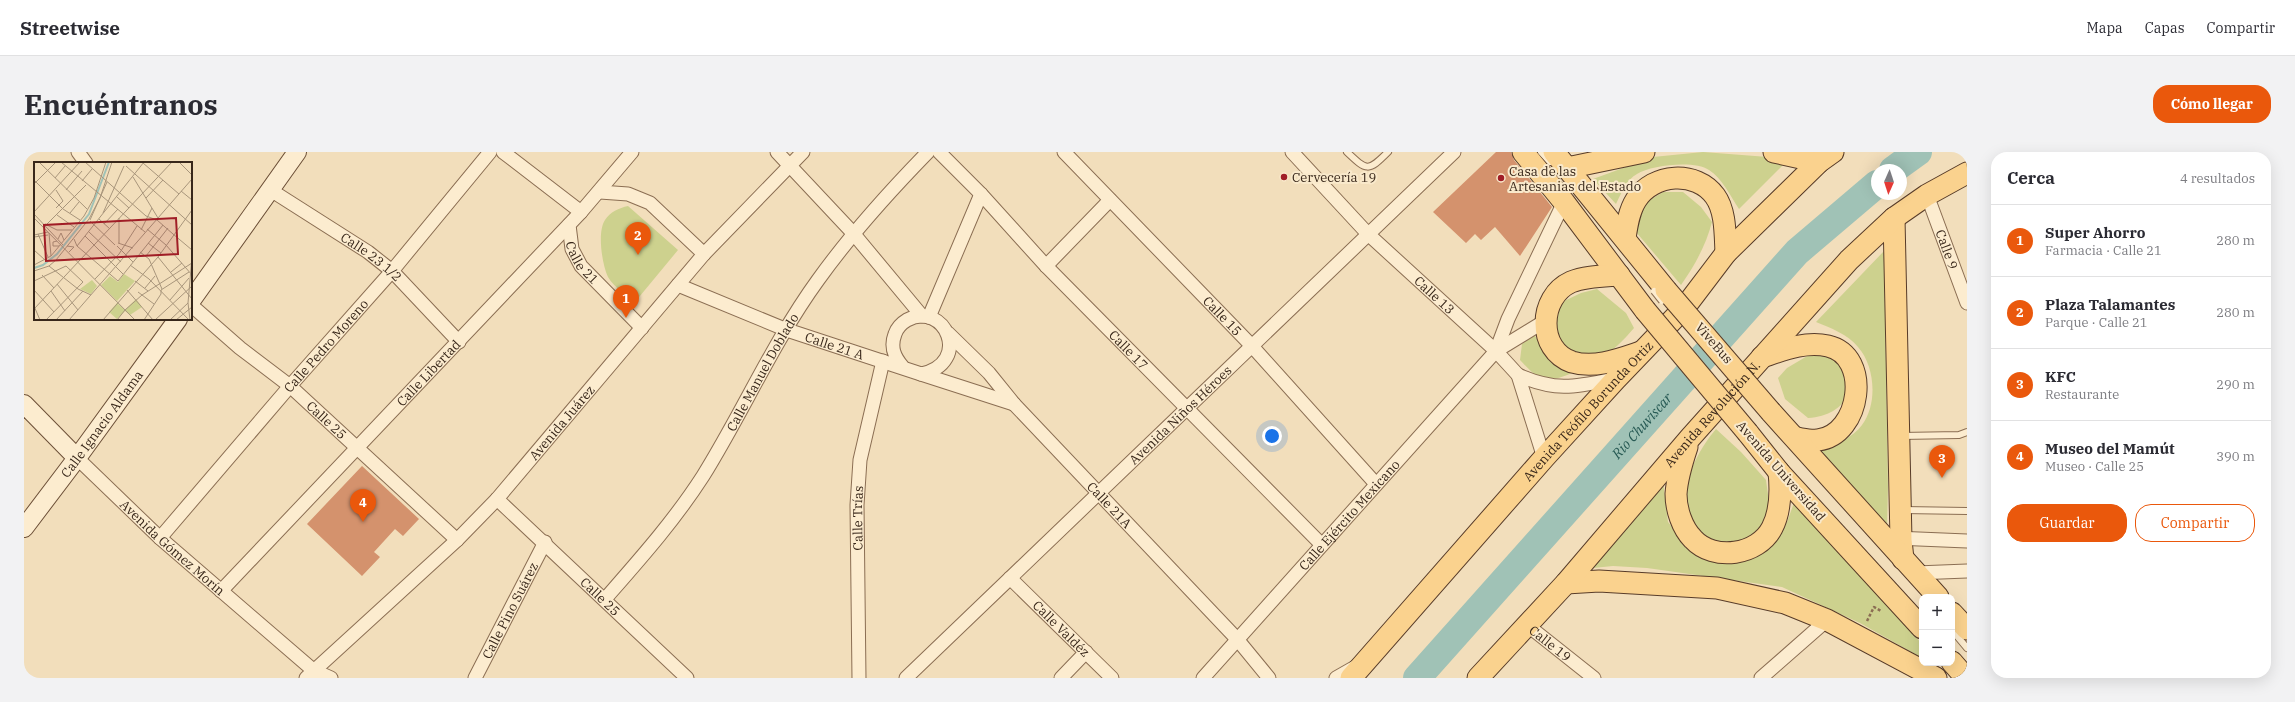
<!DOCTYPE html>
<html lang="es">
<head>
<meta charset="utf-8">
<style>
	body { margin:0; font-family:"IBM Plex Serif",serif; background:#f2f2f3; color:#2b2b33 }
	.controls { position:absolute; right:12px; bottom:12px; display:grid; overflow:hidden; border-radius:8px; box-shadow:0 4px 16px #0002 }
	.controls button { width:36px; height:36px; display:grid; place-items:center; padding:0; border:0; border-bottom:1px solid #e1e1e2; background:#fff; color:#2b2b33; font:20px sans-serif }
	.compass { position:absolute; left:1847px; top:12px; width:36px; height:36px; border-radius:50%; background:#fff; box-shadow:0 4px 16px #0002; rotate:183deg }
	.you { position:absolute; left:1248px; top:284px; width:14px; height:14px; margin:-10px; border:3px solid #fff; border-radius:50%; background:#1a73e8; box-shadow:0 0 0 6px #1a73e833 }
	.badge { display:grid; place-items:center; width:26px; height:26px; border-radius:50%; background:#ea580c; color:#fff; font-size:13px; font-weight:700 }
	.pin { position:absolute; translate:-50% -33px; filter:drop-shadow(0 1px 2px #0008) }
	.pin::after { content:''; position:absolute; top:21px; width:14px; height:12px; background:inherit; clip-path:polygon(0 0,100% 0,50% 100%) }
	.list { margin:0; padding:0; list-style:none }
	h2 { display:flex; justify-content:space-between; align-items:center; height:52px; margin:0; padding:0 16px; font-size:17px }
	h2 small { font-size:13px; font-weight:400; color:#7c7c81 }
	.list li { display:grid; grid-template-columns:26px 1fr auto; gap:12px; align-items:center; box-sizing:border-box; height:72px; padding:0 16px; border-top:1px solid #e1e1e2 }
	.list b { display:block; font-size:15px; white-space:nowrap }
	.list p { margin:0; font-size:13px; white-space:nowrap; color:#7c7c81 }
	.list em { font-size:13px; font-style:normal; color:#7c7c81 }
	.actions { display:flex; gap:8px; padding:12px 16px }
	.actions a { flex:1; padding:9px 0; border:1px solid #ea580c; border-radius:16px; text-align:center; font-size:14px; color:#ea580c }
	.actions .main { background:#ea580c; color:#fff }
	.map { position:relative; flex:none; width:1943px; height:526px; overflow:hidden; border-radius:16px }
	header { display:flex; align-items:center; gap:24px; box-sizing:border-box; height:56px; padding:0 20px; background:#fff; border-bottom:1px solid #e1e1e2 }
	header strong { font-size:19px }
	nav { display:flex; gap:22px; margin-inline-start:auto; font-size:14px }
	.intro { display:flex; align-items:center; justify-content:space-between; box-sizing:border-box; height:96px; padding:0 24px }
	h1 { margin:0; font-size:28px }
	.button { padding:10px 18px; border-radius:16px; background:#ea580c; color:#fff; font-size:14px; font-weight:700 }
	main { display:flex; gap:24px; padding:0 24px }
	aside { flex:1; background:#fff; border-radius:16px; box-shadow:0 4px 16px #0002 }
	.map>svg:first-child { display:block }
	.green { fill:#cdd18e }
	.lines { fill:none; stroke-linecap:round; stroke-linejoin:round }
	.river { stroke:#a0c2b6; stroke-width:28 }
	.building { fill:#d4926d }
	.lane-casing { stroke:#8b6e53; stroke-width:8 }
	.street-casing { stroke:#8b6e53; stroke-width:15 }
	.secondary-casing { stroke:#6c4f37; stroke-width:20 }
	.primary-casing { stroke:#583c29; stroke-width:23 }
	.path { stroke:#8b6e53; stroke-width:2.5; stroke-dasharray:3 2; stroke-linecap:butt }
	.lane { stroke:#fceccf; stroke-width:6 }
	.street { stroke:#fceccf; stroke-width:13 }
	.secondary { stroke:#fceccf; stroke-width:18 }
	.primary { stroke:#fad28e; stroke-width:21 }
	.lane-bridge-casing { stroke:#8b6e53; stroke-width:8; stroke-linecap:butt }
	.primary-bridge-casing { stroke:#583c29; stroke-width:23; stroke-linecap:butt }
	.lane-bridge { stroke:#fceccf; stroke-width:6 }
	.primary-bridge { stroke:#fad28e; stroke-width:21 }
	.poi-dot { fill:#a01d26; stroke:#f9e9cb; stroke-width:1.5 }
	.labels { text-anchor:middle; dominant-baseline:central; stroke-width:4; stroke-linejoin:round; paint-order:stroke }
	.poi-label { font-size:13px; fill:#38271a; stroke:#f9e9cb; text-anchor:start }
	.street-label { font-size:13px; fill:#38271a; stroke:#f9e9cb }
	.water-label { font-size:14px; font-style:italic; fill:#275a54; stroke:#f9e9cb }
	.inset-river { fill:none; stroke:#a0c2b6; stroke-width:2 }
	.inset-road { fill:none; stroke:#a8957b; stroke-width:1 }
	.view { fill:#a01d26; fill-opacity:0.15; stroke:#a01d26; stroke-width:2 }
	.inset-edge { fill:none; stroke:#38271a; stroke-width:2 }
</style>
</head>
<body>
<header>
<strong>Streetwise</strong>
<nav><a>Mapa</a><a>Capas</a><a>Compartir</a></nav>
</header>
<div class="intro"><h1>Encuéntranos</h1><a class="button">Cómo llegar</a></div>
<main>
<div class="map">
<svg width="1943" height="526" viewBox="0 0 1943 526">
	<rect width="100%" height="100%" fill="#f2debb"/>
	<g class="green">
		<path d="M1679,0L1744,5L1760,12L1715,57C1707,45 1698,26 1685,18C1671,8 1627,13 1613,22C1602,28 1597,42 1592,52L1569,27L1629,5Z"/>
		<path d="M1639,40H1659L1677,55L1688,70C1682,93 1671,113 1657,133L1612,80C1614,55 1618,52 1639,40Z"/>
		<path d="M604,54L654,98L611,150C602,143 590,135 584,125C578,112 573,80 581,68C586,60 595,56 604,54Z"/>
		<path d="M1860,99L1864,335L1863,375L1796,298C1811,292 1829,286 1838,273C1854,252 1851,214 1834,195C1824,182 1806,176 1792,170Z"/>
		<path d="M1573,137L1602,161L1610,176C1597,191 1581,210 1558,205C1552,204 1545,200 1538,197L1530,166L1536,151L1557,141Z"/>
		<path d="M1510,182L1527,210L1548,221C1522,232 1515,229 1496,208L1498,192Z"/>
		<path d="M1785,203L1810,204C1836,234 1824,263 1784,266L1761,247L1754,226L1763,216Z"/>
		<path d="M1692,277L1717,300L1742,328L1746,357L1736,381L1710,394C1695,390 1676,386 1667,373C1647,346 1674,298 1692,277Z"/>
		<path d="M1639,329L1644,370L1660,389L1716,407L1747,396L1763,370L1771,348L1898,492V506L1836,471L1758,435L1623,416L1589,414L1569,416Z"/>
	</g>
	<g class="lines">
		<g class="river">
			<path d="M1869,18L1894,0"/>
			<path id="s1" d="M1393,526L1773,100L1853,32"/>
		</g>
	</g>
	<g class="building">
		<path d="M1472,0H1487L1490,8L1528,55L1496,104L1471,75L1457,88L1451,82L1442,91L1409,60Z"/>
		<path d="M338,314L395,367L379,384L371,377L350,400L356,405L338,424L283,372Z"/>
	</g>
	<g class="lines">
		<defs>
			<g id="lane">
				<path d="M1323,0C1343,19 1344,20 1364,0"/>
				<path d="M1517,0L1526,10"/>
				<path d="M1877,284L1935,283L1943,280"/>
				<path d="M1879,358L1943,359"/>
				<path d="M1928,478L1943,496"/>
			</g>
			<g id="street">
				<path d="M54,0L62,11"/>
				<path d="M479,0L557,60"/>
				<path d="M753,0L829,81L898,164"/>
				<path id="s2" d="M915,0L957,42L1022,114L1298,393"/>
				<path id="s3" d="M1040,0L1227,193L1352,332"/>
				<path id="s4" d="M1268,0L1344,82L1472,199L1494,223L1520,306"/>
				<path id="s5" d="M245,37L344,100L368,119L435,190"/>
				<path d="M576,40L604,42L626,51L680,102"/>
				<path id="s6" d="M1903,43L1943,151"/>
				<path id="s7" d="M545,73L548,97L557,114L618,176"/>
				<path d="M1022,114L1086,48"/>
				<path id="s8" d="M654,133L763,178L897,222C949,211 921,148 883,168C878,171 873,176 871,182C866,195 870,205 879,215"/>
				<path id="s9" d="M167,153L216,196L266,234L433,388"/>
				<path d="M905,165L957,42"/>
				<path id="s10" d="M924,181L965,221L990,252L1213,487L1245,526"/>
				<path d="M1472,199L1484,167L1540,50"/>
				<path d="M897,222L990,252"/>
				<path d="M1494,223C1533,240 1551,235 1591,227"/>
				<path id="s11" d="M53,306L136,386L289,518L307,526"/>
				<path id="s12" d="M473,347L663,526"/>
				<path id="s13" d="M136,386L266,234L368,119L466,0"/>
				<path d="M1871,386L1943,389"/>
				<path d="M1892,421L1943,419"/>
				<path id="s14" d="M986,426L1088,526"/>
				<path id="s15" d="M197,439L557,60L608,0"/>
				<path id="s16" d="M581,447C616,407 650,369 679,324C719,260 749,190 794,128C827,82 864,41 904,0"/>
				<path id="s17" d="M1502,472L1570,526"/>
				<path id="s18" d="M282,526L433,388L473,347L680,102L779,0"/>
				<path id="s19" d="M451,526L521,390"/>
				<path id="s20" d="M835,526L833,353L836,308L859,209"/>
				<path id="s21" d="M882,526L1430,0"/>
				<path d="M1037,526L1062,500"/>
				<path id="s22" d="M1179,526L1472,199L1521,169"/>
				<path d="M1312,526L1333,514"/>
				<path d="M1737,526L1803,468"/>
			</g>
			<g id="secondary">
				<path d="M167,149L273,0"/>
				<path d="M0,252L53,306"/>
				<path id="s23" d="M0,376L53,306L154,167"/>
			</g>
			<g id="primary">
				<path d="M1499,0L1540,50L1621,158"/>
				<path d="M1530,0L1642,138"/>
				<path d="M1750,0L1795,10"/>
				<path d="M1543,16L1620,0"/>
				<path d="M1870,66L1877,388L1879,407"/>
				<path d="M1601,86C1603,73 1605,59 1612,48C1629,21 1672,18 1691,44C1702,59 1701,83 1702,101"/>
				<path d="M1595,123C1580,124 1561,124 1547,130C1514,145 1513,198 1548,210C1571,217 1596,207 1617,200"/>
				<path d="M1738,205C1759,198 1781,189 1804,194C1848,204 1837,283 1794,288C1787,289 1779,287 1772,286"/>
				<path d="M1747,260L1914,445"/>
				<path d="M1724,281L1755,320L1898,476"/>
				<path d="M1663,295C1658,310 1653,326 1652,342C1652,357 1658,376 1669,387C1690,410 1734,403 1748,376C1757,359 1757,339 1755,320"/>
				<path d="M1542,431L1575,429L1693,436L1761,451L1803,468L1912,526"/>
				<path d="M1928,461L1943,477"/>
				<path d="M1928,510L1942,526"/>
				<path id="s24" d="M1327,526L1520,306L1592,227L1661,155L1702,101L1795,10L1809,0"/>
				<path id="s25" d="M1454,526L1542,431L1665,287L1825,108L1870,66L1903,43L1943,21"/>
			</g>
		</defs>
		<use href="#lane" class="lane-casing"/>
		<use href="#street" class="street-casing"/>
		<use href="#secondary" class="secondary-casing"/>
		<use href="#primary" class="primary-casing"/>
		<path class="path" d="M1843,469L1850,455L1857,459"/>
		<use href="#lane" class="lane"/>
		<use href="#street" class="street"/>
		<use href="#secondary" class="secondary"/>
		<use href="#primary" class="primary"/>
		<defs>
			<path id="lane-bridge" d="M1630,139L1638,149"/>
			<g id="primary-bridge">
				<path d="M1642,138L1747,260"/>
				<path d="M1621,158L1724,281"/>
			</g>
		</defs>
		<use href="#lane-bridge" class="lane-bridge-casing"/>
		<use href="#primary-bridge" class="primary-bridge-casing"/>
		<use href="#lane-bridge" class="lane-bridge"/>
		<use href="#primary-bridge" class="primary-bridge"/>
	</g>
	<g class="poi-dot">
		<circle cx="1260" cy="25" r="4"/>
		<circle cx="1477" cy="26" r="4"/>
	</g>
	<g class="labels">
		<g class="poi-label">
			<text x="1485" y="19">Casa de las<tspan x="1485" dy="15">Artesanias del Estado</tspan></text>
			<text x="1268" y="25">Cervecería 19</text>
		</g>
		<g class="street-label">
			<text stroke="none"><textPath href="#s6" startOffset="58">Calle 9</textPath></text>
			<text stroke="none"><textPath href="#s5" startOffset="123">Calle 23 1/2</textPath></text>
			<text stroke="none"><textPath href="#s7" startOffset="41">Calle 21</textPath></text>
			<text stroke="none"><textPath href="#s4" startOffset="202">Calle 13</textPath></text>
			<text stroke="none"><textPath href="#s3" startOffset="228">Calle 15</textPath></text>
			<text transform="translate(1690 191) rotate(49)">ViveBus</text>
			<text stroke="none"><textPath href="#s13" startOffset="254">Calle Pedro Moreno</textPath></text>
			<text stroke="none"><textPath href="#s8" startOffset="168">Calle 21 A</textPath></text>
			<text stroke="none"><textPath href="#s2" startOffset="274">Calle 17</textPath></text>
			<text stroke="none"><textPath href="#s16" startOffset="277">Calle Manuel Doblado</textPath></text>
			<text stroke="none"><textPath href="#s15" startOffset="301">Calle Libertad</textPath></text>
			<text stroke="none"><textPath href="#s24" startOffset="357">Avenida Teófilo Borunda Ortiz</textPath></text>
			<text stroke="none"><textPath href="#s25" startOffset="353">Avenida Revolución N.</textPath></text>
			<text stroke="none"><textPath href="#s21" startOffset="380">Avenida Niños Héroes</textPath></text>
			<text stroke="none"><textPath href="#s9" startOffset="178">Calle 25</textPath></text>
			<text stroke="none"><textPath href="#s18" startOffset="362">Avenida Juárez</textPath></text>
			<text stroke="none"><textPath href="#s23" startOffset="130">Calle Ignacio Aldama</textPath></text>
			<text transform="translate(1757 319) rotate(49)">Avenida Universidad</text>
			<text stroke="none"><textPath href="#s10" startOffset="236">Calle 21A</textPath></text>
			<text stroke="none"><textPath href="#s22" startOffset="219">Calle Ejército Mexicano</textPath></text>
			<text stroke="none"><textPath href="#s20" startOffset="160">Calle Trías</textPath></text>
			<text stroke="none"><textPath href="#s11" startOffset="131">Avenida Gómez Morín</textPath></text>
			<text stroke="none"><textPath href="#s12" startOffset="142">Calle 25</textPath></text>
			<text stroke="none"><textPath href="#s19" startOffset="76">Calle Pino Suárez</textPath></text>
			<text stroke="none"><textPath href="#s14" startOffset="72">Calle Valdéz</textPath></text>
			<text stroke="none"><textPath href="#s17" startOffset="31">Calle 19</textPath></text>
		</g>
		<g class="water-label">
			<text stroke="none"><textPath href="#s1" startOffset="338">Rio Chuviscar</textPath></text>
		</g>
	</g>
	<g transform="translate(10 10)">
		<rect width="158" height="158" fill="#f2debb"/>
		<path d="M90,112L101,119L83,139L67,123L76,114L84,120ZM58,118L63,124L57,132L46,127ZM102,137L108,145L96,153L91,149L83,157L75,150L83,141L91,148Z" fill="#cdd18e"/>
		<path class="inset-river" d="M0,106L9,103L23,92L55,52L75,0"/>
		<path class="inset-road" d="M5,0L53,47M27,0L111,70M51,0L112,54L123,58L139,72M145,0L158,13M109,1L145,32M92,4L158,63M99,15L124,56M21,16L31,4M0,18L29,47L46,58M48,19L58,7M0,22L22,0M32,28L48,9M147,29L158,38M83,35L95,46M112,36L129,18M22,46L29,39L22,28M0,50L46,0M36,51L45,40M69,51L90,4M0,52L29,83M23,53L40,65M0,56L101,158M65,57L76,67M56,58L73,20M56,59L81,83M11,62L23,68H38M70,62L84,47M12,63L52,23M113,67L132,83L158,113M107,68L118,46M55,70L87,100M15,71L17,94M4,72L14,95M139,72L158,88M0,73L14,70M51,74L89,112M0,75L14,73M24,77L27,71L30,78M40,77L43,84L84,119L129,63M23,79L19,80V84H25M84,81L99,86M85,81V56M114,81L127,91M33,84L40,85L35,90M43,84L110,0M83,84L99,100M0,88L11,98M106,90L115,97L128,127M112,94L134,66M124,95L158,137M22,98L39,97M0,103L17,94L50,54L60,36L72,0M96,103L115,117L155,158M15,104L44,127L57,133M0,109L15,104L22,98L55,57L66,36L78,0M137,110L148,101M8,113L20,126M61,117L85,92L103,64M0,119L32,104L49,120L12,158M101,119L114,129M23,122L44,148M111,126L121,114M0,128L20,150M93,128L119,158M17,129L31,149M104,130L120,142M136,138L155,116M0,144L6,158M0,147L138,0M91,148L108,133L158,101M22,158L49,129M35,158L158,17M69,158L124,95L158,48M83,158L91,148M110,158L127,132V128L155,110M121,158L158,124M136,158L154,141M142,158L158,145M156,158L154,141L158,95"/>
		<path class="view" d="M142,56L144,92L12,99L10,63Z"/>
		<rect width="158" height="158" class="inset-edge"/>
	</g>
</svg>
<div class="controls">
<button>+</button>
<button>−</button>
</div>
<svg class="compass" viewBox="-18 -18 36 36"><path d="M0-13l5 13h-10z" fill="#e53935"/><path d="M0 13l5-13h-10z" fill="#7c7c81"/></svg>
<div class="you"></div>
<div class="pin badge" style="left:602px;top:166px">1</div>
<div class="pin badge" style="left:614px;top:103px">2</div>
<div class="pin badge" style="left:1918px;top:326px">3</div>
<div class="pin badge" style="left:339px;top:370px">4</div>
</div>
<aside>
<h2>Cerca<small>4 resultados</small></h2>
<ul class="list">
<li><span class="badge">1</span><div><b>Super Ahorro</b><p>Farmacia · Calle 21</p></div><em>280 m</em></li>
<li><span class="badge">2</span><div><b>Plaza Talamantes</b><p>Parque · Calle 21</p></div><em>280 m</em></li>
<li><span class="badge">3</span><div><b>KFC</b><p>Restaurante</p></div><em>290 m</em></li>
<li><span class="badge">4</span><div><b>Museo del Mamút</b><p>Museo · Calle 25</p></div><em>390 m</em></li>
</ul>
<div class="actions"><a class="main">Guardar</a><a>Compartir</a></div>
</aside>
</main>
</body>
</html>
